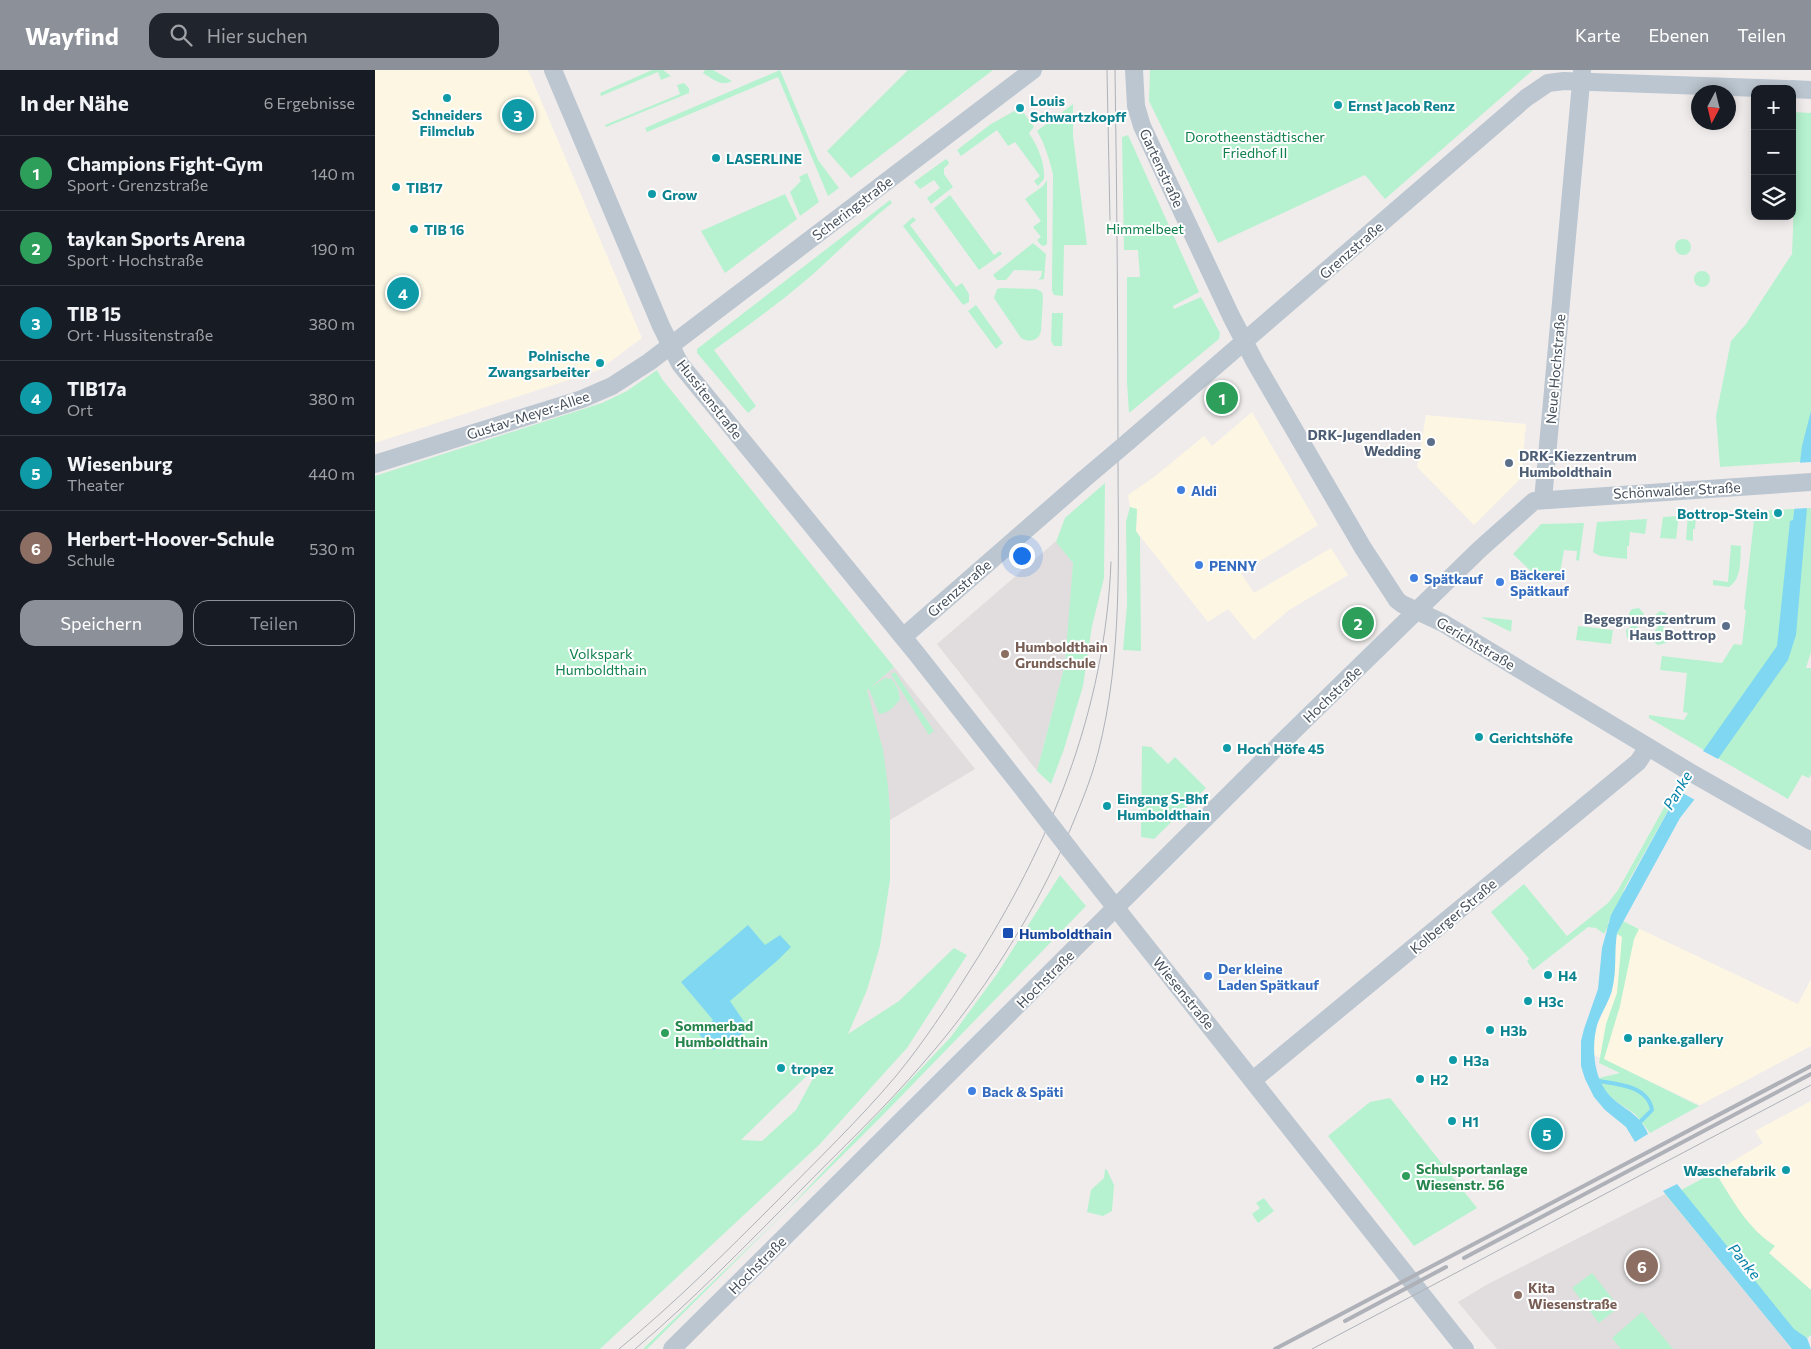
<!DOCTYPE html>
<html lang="de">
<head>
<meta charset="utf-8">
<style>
	body { margin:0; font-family:Commissioner,sans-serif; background:#20242c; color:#f1f3f6 }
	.controls { position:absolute; right:15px; top:15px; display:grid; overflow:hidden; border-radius:10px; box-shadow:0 2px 12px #0003 }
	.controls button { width:45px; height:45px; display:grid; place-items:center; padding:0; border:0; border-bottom:1px solid #363941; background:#171b24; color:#f1f3f6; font:25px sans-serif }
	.compass { position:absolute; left:1316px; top:15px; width:45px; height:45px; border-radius:50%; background:#171b24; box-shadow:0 2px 12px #0003; rotate:187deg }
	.you { position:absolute; left:646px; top:485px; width:18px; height:18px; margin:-12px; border:4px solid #fff; border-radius:50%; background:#1a73e8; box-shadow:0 0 0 8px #1a73e833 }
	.badge { display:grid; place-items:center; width:32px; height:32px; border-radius:50%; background:#8c9099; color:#fff; font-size:16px; font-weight:700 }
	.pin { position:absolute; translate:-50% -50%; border:2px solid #fff; box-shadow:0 1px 5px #0006 }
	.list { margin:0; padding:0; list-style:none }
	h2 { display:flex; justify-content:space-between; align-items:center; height:65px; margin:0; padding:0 20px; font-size:21px }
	h2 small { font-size:16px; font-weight:400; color:#9ea1a6 }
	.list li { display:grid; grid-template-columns:32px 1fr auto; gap:15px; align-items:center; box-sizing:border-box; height:75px; padding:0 20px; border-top:1px solid #363941 }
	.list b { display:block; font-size:19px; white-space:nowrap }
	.list p { margin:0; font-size:16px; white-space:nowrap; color:#9ea1a6 }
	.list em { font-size:16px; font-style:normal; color:#9ea1a6 }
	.actions { display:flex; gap:10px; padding:15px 20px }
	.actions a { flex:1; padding:11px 0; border:1px solid #8c9099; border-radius:15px; text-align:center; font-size:18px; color:#8c9099 }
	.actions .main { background:#8c9099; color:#fff }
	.icon { flex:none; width:28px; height:28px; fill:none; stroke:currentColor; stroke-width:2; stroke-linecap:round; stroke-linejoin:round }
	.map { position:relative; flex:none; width:1436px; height:1279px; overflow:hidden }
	header { display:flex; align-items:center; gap:30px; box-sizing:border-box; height:70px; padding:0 25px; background:#8c9099; color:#fff }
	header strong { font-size:24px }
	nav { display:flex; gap:28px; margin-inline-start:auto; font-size:18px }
	.search { width:350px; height:45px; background:#20242c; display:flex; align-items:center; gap:12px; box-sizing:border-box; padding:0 18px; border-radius:15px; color:#9ea1a6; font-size:19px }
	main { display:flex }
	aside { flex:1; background:#171b24 }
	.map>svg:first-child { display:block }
	.commercial { fill:#fdf6e3 }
	.education { fill:#e1ddde }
	.green { fill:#b6f2cf; fill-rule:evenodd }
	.water { fill:#80d7f2 }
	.pier { fill:#f0ecec }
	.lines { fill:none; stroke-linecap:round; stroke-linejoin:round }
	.stream { stroke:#80d7f2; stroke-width:4 }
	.minor { stroke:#bcc6d0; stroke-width:18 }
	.tram { stroke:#aeb1b8; stroke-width:1 }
	.rail { stroke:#aeb1b8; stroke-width:4 }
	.minor-bridge { stroke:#bcc6d0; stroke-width:18 }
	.culture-dot { fill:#0f9aa8; stroke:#fff; stroke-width:2 }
	.service-dot { fill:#5c6f8a; stroke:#fff; stroke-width:2 }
	.shop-dot { fill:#3f7fe0; stroke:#fff; stroke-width:2 }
	.education-dot { fill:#8d6e63; stroke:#fff; stroke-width:2 }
	.transit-dot { fill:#1a4fb4; stroke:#fff; stroke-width:2 }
	.leisure-dot { fill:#2e9e5b; stroke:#fff; stroke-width:2 }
	.labels { text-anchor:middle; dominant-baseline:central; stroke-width:4; stroke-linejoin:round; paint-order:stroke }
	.culture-label { font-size:14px; font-weight:bold; fill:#0d838f; stroke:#fff; text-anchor:start }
	.park-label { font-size:14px; fill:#10814c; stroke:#fff }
	.street-label { font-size:14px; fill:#444f5b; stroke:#fff }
	.service-label { font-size:14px; font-weight:bold; fill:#4e5e75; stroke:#fff; text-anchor:end }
	.shop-label { font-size:14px; font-weight:bold; fill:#366cbe; stroke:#fff; text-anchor:start }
	.education-label { font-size:14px; font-weight:bold; fill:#785e54; stroke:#fff; text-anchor:start }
	.transit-label { font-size:14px; font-weight:bold; fill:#164399; stroke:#fff; text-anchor:start }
	.leisure-label { font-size:14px; font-weight:bold; fill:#27864d; stroke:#fff; text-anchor:start }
	.water-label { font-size:15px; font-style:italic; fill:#0380a8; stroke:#fff }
</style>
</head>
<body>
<header>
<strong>Wayfind</strong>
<div class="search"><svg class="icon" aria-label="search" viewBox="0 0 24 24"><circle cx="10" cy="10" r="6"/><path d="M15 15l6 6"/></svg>Hier suchen</div>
<nav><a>Karte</a><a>Ebenen</a><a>Teilen</a></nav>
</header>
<main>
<aside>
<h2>In der Nähe<small>6 Ergebnisse</small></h2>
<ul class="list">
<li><span class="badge" style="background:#2e9e5b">1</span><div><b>Champions Fight-Gym</b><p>Sport · Grenzstraße</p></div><em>140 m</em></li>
<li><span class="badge" style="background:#2e9e5b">2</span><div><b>taykan Sports Arena</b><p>Sport · Hochstraße</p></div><em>190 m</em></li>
<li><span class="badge" style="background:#0f9aa8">3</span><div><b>TIB 15</b><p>Ort · Hussitenstraße</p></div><em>380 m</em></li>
<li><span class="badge" style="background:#0f9aa8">4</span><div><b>TIB17a</b><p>Ort</p></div><em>380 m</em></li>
<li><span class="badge" style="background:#0f9aa8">5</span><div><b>Wiesenburg</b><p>Theater</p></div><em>440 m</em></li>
<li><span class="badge" style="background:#8d6e63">6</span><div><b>Herbert-Hoover-Schule</b><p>Schule</p></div><em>530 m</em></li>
</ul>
<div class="actions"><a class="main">Speichern</a><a>Teilen</a></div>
</aside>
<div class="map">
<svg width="1436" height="1279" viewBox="0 0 1436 1279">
	<rect width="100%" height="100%" fill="#f0ecec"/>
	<g class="commercial">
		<path d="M0,0H153L267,268L224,300L0,373Z"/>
		<path d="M877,342L943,455L866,503L879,523L956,478L973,505L914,540L879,570L853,539L833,552L761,461L762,439L755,437L753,425L779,407L829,366L837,376Z"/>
		<path d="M1051,345L1151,354L1146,408L1099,455L1042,397Z"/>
		<path d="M1248,851L1423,934L1436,909V976L1325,1035L1215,983L1222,956L1237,922L1239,880L1242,863Z"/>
		<path d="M1436,1031V1220L1394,1183L1399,1175L1386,1167L1367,1145L1340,1102L1388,1073L1380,1061Z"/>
	</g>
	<g class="education">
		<path d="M681,471L698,493L694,560L690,594L662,701L562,574Z"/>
		<path d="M519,597L600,699L515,750V742L492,620Z"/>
		<path d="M1290,1124L1417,1279H1122L1083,1232L1113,1214Z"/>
	</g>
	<g class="green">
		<path d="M277,0H288L296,6L286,10L283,2L226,26L225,23Z"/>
		<path d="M330,0H338L357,11C346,17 338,9 328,3Z"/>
		<path d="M405,0L443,90L464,118L453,126L403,7L272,62L270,58Z"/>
		<path d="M533,0H618L476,108L452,81Z"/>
		<path d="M775,0H1158L1010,129L990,105L843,173L774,31Z"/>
		<path d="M309,13L314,18V23L231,57L230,55L305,24L302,15Z"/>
		<path d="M698,34V66L712,175H689L688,226L679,225L677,221L678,104C674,89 670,74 662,61Z"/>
		<path d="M645,38L659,57L654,63C663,77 670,92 669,109L663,116L659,111L665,106L640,72L633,76L622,60L586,86L582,80L616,54Z"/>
		<path d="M1417,42L1436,43V391L1345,397L1341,346L1356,271L1371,254L1417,184L1419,131H1417Z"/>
		<path d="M753,65L824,222L798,236L799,239L826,227L845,263L844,269L754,343L752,312V207H765L763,180H749L747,67Z"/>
		<path d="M571,89L574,92L573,95L569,98V104L578,117L556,134L552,128L565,118L559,110L545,119L539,112Z"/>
		<path d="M432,103L444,132L425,146L415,122L426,111L424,107Z"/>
		<path d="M672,110V174L669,176L666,175L662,170L666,167L658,157L666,151L650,129L668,116Z"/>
		<path d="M410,124L422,149L350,203L326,161Z"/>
		<path d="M575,125L619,185L625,181L627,184L604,200L559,138Z"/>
		<path d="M515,130L517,133C489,155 464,181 437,205C406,232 372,256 339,280L381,336L373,343L322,283V279Z"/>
		<path d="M538,147L541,150L535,155L581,217L587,213L594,224V232L588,235L528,156Z"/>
		<circle cx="1308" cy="177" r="8"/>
		<path d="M658,173L671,184L669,209L663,210L666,207L667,201L639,200L631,210H622L618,205Z"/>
		<circle cx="1327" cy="209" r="8"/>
		<path d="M626,218L661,219L667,222L668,227L666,261C664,271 654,273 646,268L619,228L622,219Z"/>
		<path d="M601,235L628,273L621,279L593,241Z"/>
		<path d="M677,243H688L687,276H679L676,271Z"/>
		<path d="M282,300L287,309L519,597L495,618L510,608L517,609L523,619L525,629C519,637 514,643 504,644L494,619L492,620L508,680L513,716L515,742V810L505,876L492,920L473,964L524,931L579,878L592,885L532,978L444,1075L225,1279H0V406L227,333L252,321ZM448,990L421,1040L387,1071L366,1070Z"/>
		<path d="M730,413L729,508L717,556L708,616L689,679L676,714L662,701L690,594L698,493L681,472L690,448Z"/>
		<path d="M755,437L762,439L761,461L765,467L766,581L748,580L752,535L751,452Z"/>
		<path d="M1436,438V582L1431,598H1436V704L1434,708L1427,705L1413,729L1274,648V645L1309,650L1313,643L1308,642L1312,603L1285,600L1287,586L1347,593L1359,574L1367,575L1371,540L1369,539L1380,441Z"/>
		<path d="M1313,445H1321L1320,459H1318V471L1311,470Z"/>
		<path d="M1304,446L1301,469L1285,468L1288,447Z"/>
		<path d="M1272,449L1270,464L1255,462L1254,476H1252V489L1225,486L1218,482L1222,452Z"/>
		<path d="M1209,453L1204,491L1201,490L1202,481L1189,480L1186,498V507L1159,504L1138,484L1166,454Z"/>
		<path d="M1356,475L1366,476C1365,491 1367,508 1354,517L1338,515V510L1353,512Z"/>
		<path d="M1264,538L1269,544L1268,548L1263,552L1262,556L1267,563L1277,564L1283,557V555L1279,551L1280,545L1285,541L1291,543L1293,551L1288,558L1293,564L1291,573L1283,575L1279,572L1276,568L1266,567L1260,572L1252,568L1251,560L1258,555V552L1254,548V543L1257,539Z"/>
		<path d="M1106,547L1137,550L1136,562Z"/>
		<path d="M1203,556L1238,560L1236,574L1201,570Z"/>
		<path d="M520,602L559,661L554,665L516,604Z"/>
		<path d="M767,676L776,677L793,694L800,687L831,718L779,769L766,767Z"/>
		<path d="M1300,718L1304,721L1248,821H1251L1233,853L1239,856L1242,848L1264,859L1259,869L1245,936L1229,989L1324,1036L1275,1063L1260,1044L1242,1032L1233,1024L1227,1016L1224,1008L1245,1003L1224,993L1231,954L1242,923L1247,867L1232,858L1229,864L1221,858L1213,857L1158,900L1152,891L1154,889L1116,842L1149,814L1192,866L1233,833L1243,820Z"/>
		<path d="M685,805L711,836L505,1048L272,1279H268L409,1143L575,968L622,904Z"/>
		<path d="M1015,1028L1102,1138L1039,1176L953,1066L995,1032Z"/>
		<path d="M730,1099L732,1100L739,1115L737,1141L728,1146L712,1142L716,1120L729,1108Z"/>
		<path d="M1340,1102C1357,1129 1372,1158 1400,1176L1394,1183L1436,1220V1265L1418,1279L1290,1124L1306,1120Z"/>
		<path d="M889,1128L899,1141L883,1153L877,1144L885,1138L881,1133Z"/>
		<path d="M1217,1203L1244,1237L1224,1253L1197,1218Z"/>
		<path d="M1267,1242L1298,1279H1246L1237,1268Z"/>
	</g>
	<g class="water">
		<path d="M1436,341V415L1432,438L1421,565L1413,590L1343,689L1319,730L1305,748L1242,863C1239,882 1242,901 1237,920C1234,932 1226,943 1222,955C1217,974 1218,1001 1229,1018C1241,1038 1263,1039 1273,1064L1260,1072L1251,1057L1230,1040L1219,1027L1210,1009L1206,996V971L1209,959L1223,919L1227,878L1236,845L1304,721L1328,681L1402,576L1415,451L1418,450L1427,376Z"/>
		<path d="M373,855L390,875L405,865L416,877L403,890L355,931L374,959L360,969L358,967L338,980L324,964L338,950L306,912Z"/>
		<path d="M1302,1114L1419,1259L1432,1268L1436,1279H1417L1288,1121Z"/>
	</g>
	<g class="pier">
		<path d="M1436,392V429L1434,438L1416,439L1421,393Z"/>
		<path d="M1326,680L1345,690L1322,731L1302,720Z"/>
	</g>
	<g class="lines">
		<path class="stream" d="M1223,1011C1243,1014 1273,1016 1277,1040L1264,1053"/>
		<g class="minor">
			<path d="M178,0L286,256L305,294L541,583L652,724"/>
			<path d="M759,0L761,36L767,56L856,246L881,294L988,478L1022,530L1027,534L1068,553L1313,701L1436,771"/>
			<path d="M1417,19L1436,20"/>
			<path d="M754,371L1151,28L1173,13L1189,11L1412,19"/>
			<path d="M0,394L207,329L237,316L274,292L658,0"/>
			<path d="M1168,430L1207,2"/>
			<path d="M528,567L708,410"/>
			<path d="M695,780L1090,1279"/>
			<path d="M878,1010L1263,692L1273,677"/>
			<path d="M297,1279L906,673L1105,479L1159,431L1436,412"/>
		</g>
		<g class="tram">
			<path d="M732,0L735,150"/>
			<path d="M244,1279C300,1233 351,1182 402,1131C442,1090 484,1050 521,1006C548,973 572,937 595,900C675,775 730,642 736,492"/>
			<path d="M260,1279C317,1231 370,1176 423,1123C465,1080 510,1038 549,992C606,927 655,851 690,772C702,743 715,714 723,683C748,586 743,486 743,386C743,257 742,129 740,0"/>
			<path d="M937,1279L1436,1015"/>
		</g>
		<g class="rail">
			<path d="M1089,1188L1436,1004"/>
			<path d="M970,1251L1071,1197"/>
			<path d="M900,1279L1436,996"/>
		</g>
		<g class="minor-bridge">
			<path d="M708,410L754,371"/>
			<path d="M652,724L695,780"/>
		</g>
	</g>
	<g class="culture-dot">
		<circle cx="72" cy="28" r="5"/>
		<circle cx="963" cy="35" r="5"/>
		<circle cx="645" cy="38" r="5"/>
		<circle cx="341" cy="88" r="5"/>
		<circle cx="21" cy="117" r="5"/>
		<circle cx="277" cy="124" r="5"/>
		<circle cx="39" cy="159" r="5"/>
		<circle cx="225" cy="293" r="5"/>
		<circle cx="1403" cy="443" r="5"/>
		<circle cx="1104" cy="667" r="5"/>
		<circle cx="852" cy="678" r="5"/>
		<circle cx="732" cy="736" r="5"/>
		<circle cx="1173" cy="905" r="5"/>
		<circle cx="1153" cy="931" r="5"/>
		<circle cx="1115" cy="960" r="5"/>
		<circle cx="1253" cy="968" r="5"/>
		<circle cx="1078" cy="990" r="5"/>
		<circle cx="406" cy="998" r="5"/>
		<circle cx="1045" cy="1009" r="5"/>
		<circle cx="1077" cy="1051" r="5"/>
		<circle cx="1411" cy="1100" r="5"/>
	</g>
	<g class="service-dot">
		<circle cx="1056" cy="372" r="5"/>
		<circle cx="1134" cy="393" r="5"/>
		<circle cx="1351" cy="556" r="5"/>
	</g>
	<g class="shop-dot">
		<circle cx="806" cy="420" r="5"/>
		<circle cx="824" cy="495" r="5"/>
		<circle cx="1039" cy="508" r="5"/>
		<circle cx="1125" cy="512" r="5"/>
		<circle cx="833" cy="906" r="5"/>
		<circle cx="597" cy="1021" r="5"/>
	</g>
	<g class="education-dot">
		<circle cx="630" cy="584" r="5"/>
		<circle cx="1143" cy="1225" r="5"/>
	</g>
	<rect class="transit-dot" x="627" y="857" width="12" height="12" rx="2.5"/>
	<g class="leisure-dot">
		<circle cx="290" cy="963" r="5"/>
		<circle cx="1031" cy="1106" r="5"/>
	</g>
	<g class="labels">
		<g class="culture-label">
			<text x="655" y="30">Louis<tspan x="655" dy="16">Schwartzkopff</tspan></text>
			<text x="973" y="35">Ernst Jacob Renz</text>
			<text x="72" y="44" text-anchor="middle">Schneiders<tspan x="72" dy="16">Filmclub</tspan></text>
			<text x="351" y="88">LASERLINE</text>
			<text x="31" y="117">TIB17</text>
			<text x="287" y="124">Grow</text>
			<text x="49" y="159">TIB 16</text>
			<text x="215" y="285" text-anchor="end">Polnische<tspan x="215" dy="16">Zwangsarbeiter</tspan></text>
			<text x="1393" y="443" text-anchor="end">Bottrop-Stein</text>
			<text x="1114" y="667">Gerichtshöfe</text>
			<text x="862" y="678">Hoch Höfe 45</text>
			<text x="742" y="728">Eingang S-Bhf<tspan x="742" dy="16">Humboldthain</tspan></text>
			<text x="1183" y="905">H4</text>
			<text x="1163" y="931">H3c</text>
			<text x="1125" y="960">H3b</text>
			<text x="1263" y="968">panke.gallery</text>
			<text x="1088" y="990">H3a</text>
			<text x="416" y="998">tropez</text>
			<text x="1055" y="1009">H2</text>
			<text x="1087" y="1051">H1</text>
			<text x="1401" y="1100" text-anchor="end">Wæschefabrik</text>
		</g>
		<g class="park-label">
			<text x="880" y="66">Dorotheenstädtischer<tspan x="880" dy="16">Friedhof II</tspan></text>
			<text x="770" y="158">Himmelbeet</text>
			<text x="226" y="583">Volkspark<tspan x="226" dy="16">Humboldthain</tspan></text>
		</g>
		<g class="street-label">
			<text transform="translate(787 98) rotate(65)">Gartenstraße</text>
			<text transform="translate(477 138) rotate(-37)">Scheringstraße</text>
			<text transform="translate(976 180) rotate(-41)">Grenzstraße</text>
			<text transform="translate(1180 299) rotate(-85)">Neue Hochstraße</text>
			<text transform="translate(335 329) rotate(52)">Hussitenstraße</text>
			<text transform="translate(153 345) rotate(-18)">Gustav-Meyer-Allee</text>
			<text transform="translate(1302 420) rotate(-3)">Schönwalder Straße</text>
			<text transform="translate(584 518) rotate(-41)">Grenzstraße</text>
			<text transform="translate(1101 573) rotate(31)">Gerichtstraße</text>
			<text transform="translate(957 624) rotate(-44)">Hochstraße</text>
			<text transform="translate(1078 846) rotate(-40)">Kolberger Straße</text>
			<text transform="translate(670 909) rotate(-45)">Hochstraße</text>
			<text transform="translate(809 923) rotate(51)">Wiesenstraße</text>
			<text transform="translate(382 1195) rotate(-45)">Hochstraße</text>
		</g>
		<g class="service-label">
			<text x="1046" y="364">DRK-Jugendladen<tspan x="1046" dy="16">Wedding</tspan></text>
			<text x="1144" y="385" text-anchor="start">DRK-Kiezzentrum<tspan x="1144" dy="16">Humboldthain</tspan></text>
			<text x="1341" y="548">Begegnungszentrum<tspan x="1341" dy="16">Haus Bottrop</tspan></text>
		</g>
		<g class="shop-label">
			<text x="816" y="420">Aldi</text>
			<text x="834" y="495">PENNY</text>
			<text x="1135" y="504">Bäckerei<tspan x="1135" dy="16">Spätkauf</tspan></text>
			<text x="1049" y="508">Spätkauf</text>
			<text x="843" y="898">Der kleine<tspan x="843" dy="16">Laden Spätkauf</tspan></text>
			<text x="607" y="1021">Back &amp; Späti</text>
		</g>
		<g class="education-label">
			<text x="640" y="576">Humboldthain<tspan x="640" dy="16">Grundschule</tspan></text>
			<text x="1153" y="1217">Kita<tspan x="1153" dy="16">Wiesenstraße</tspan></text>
		</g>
		<g class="transit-label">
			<text x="644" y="863">Humboldthain</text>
		</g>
		<g class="leisure-label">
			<text x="300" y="955">Sommerbad<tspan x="300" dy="16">Humboldthain</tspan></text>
			<text x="1041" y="1098">Schulsportanlage<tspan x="1041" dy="16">Wiesenstr. 56</tspan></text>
		</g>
		<g class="water-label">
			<text transform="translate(1302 720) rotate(-59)">Panke</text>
			<text transform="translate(1370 1191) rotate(51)">Panke</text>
		</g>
	</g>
</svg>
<div class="controls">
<button>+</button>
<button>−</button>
<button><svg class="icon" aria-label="layers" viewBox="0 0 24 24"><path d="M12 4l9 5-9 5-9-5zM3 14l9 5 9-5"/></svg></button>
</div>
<svg class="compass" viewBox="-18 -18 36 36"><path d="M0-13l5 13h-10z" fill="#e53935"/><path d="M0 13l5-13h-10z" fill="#9ea1a6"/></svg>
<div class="you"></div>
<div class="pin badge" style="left:847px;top:328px;background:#2e9e5b">1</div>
<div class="pin badge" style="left:983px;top:553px;background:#2e9e5b">2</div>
<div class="pin badge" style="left:143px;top:45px;background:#0f9aa8">3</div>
<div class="pin badge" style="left:28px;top:223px;background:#0f9aa8">4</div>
<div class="pin badge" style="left:1172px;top:1064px;background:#0f9aa8">5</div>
<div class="pin badge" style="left:1267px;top:1196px;background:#8d6e63">6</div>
</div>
</main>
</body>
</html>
